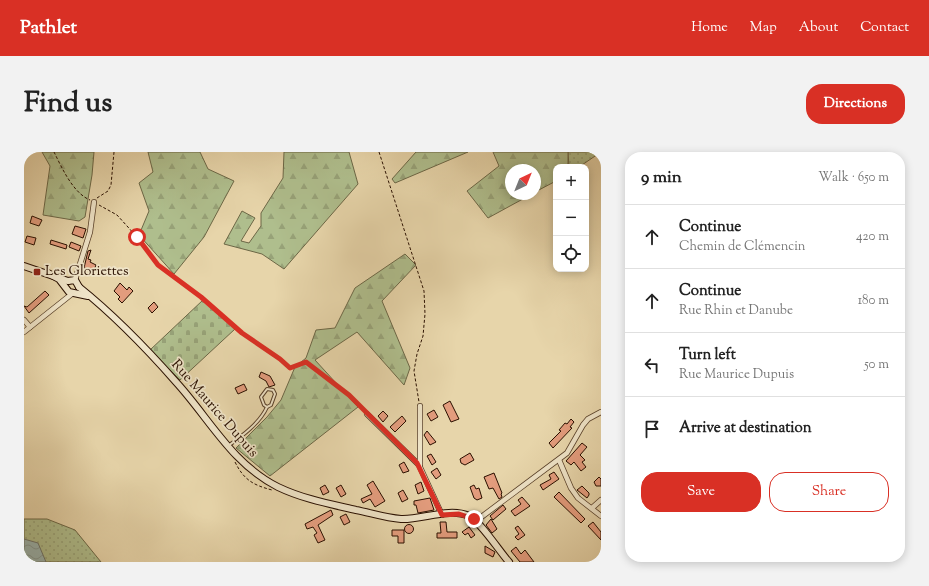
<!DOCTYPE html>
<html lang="en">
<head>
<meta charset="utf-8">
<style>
	body { margin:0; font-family:"Sorts Mill Goudy",serif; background:#f2f2f2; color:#222 }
	.controls { position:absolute; right:12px; top:12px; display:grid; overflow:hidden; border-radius:8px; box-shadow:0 2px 10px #0003 }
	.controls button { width:36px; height:36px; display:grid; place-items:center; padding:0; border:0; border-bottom:1px solid #e0e0e0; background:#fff; color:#222; font:20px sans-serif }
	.compass { position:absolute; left:481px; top:12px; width:36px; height:36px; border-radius:50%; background:#fff; box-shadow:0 2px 10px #0003; rotate:43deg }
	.stop { position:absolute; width:12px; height:12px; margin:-9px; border:3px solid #d93025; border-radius:50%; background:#fff }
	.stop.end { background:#d93025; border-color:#fff; box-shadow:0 1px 4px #0008 }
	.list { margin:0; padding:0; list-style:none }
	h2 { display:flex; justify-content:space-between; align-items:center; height:52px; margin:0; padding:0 16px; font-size:17px }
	h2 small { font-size:13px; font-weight:400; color:#767676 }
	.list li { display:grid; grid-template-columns:26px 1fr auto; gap:12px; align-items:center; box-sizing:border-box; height:64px; padding:0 16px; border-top:1px solid #e0e0e0 }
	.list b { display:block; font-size:15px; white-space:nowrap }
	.list p { margin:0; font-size:13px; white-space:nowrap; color:#767676 }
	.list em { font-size:13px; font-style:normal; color:#767676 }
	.actions { display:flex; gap:8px; padding:12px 16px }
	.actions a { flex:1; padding:9px 0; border:1px solid #d93025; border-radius:16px; text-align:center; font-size:14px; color:#d93025 }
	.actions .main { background:#d93025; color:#fff }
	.icon { flex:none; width:22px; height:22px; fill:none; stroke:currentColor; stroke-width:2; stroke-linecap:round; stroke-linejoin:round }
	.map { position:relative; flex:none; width:577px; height:410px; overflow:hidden; border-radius:16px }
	header { display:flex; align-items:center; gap:24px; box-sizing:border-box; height:56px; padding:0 20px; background:#d93025; color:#fff }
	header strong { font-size:19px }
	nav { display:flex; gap:22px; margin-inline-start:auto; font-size:14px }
	.intro { display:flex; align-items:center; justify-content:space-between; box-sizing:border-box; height:96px; padding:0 24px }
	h1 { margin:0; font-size:28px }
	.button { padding:10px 18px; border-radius:16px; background:#d93025; color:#fff; font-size:14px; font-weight:700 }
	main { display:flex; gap:24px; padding:0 24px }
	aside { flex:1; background:#fff; border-radius:16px; box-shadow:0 2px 10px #0003 }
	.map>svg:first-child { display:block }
	.grass { fill:url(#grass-dots); stroke:#6c6746 }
	.forest { fill:url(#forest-firs); stroke:#6c6746 }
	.cemetery { fill:url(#cemetery-stones); stroke:#6c6746 }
	.water { fill:url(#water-waves); stroke:#6d746b }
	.building { fill:#e39c7d; stroke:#2a1000 }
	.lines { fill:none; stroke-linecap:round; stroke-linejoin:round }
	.service-casing { stroke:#59412a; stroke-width:4 }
	.minor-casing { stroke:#59412a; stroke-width:6 }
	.secondary-casing { stroke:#2a1000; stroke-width:8 }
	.path { stroke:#2a1000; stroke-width:1; stroke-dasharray:3 2; stroke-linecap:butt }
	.service { stroke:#efe4c8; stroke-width:2 }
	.minor { stroke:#efe4c8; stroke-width:4.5 }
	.secondary { stroke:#efe4c8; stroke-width:6 }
	.route { stroke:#d93025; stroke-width:5 }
	.poi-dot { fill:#8f2418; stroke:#efe4c8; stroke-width:1.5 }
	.labels { text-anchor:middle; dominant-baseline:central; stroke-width:3.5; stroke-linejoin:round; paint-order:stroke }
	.poi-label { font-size:14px; fill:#2a1000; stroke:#efe4c8; text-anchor:start }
	.street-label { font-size:14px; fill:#2a1000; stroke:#efe4c8 }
</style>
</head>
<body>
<header>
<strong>Pathlet</strong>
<nav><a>Home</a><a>Map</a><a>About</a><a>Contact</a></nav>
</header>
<div class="intro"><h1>Find us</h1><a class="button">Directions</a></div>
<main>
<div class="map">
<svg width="577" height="410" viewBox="0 0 577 410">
	<defs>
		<pattern id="grass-dots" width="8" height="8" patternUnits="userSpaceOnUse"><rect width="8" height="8" fill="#afbe8d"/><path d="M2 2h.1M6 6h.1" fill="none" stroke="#97a278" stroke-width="1.8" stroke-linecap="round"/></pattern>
		<pattern id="forest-firs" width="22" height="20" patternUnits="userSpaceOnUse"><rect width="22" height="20" fill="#afbe8d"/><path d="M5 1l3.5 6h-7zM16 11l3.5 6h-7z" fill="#97a278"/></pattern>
		<pattern id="cemetery-stones" width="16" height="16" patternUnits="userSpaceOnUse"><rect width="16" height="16" fill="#afbe8d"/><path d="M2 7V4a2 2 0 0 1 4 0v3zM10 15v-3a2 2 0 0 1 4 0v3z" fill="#97a278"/></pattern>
		<pattern id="water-waves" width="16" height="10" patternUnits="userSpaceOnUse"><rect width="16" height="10" fill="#9ab6b2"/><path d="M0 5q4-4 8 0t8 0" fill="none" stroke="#859b97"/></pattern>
	</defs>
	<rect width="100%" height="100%" fill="#e7d5aa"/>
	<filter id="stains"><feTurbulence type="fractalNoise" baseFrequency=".005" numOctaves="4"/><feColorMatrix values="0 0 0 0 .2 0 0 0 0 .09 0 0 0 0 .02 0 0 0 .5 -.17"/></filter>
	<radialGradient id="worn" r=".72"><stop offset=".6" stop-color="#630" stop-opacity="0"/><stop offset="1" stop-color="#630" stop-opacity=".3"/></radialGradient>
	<g class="grass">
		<path d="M544,0H577L555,15H545Z"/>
		<path d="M0,367H23L51,378L77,410H0Z"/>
	</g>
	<g class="forest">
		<path d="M18,0H70L68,23L61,65L55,69L19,63L26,14Z"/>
		<path d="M124,0H176L184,17L210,29L180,85L150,122L115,83L125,59L115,31L129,20Z"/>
		<path d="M260,0H325L334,32L260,117L238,102L200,92L218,59L231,66L217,89L225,91L237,74V61L259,26Z"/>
		<path d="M392,0H444L371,31L368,27Z"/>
		<path d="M469,0H544V15H532V29L511,40V18H487V42H508L464,66L443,39L475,14Z"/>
		<path d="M381,102L392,113L358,149L386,216L380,233L333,180L291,208L334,255L246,324L212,296L243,265L257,248L271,215L282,206L292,178L311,176L331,136Z"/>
	</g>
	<path class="cemetery" d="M179,148L211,177L156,228L126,198Z"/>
	<path class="water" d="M0,387L14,391L22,410H0Z"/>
	<g class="building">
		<path d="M8,64L18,68L15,74L6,71Z"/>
		<path d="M51,74L62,77L59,86L48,82Z"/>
		<path d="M3,84L12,86L10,93L1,90Z"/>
		<path d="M27,88L43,93L42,97L26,92Z"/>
		<path d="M47,90L57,94L55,99L45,95Z"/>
		<path d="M67,98L64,107L67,108L66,110L72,113L70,118L60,116L64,99Z"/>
		<path d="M96,131L103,138L105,135L109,139L98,151L94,147L96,145L90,139Z"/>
		<path d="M21,139L25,143L5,161L0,154L3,155Z"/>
		<path d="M130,150L134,155L128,161L124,156Z"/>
		<path d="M237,220L246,224L251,233L245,235L242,229L235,225Z"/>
		<path d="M220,232L223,238L214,242L211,236Z"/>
		<path d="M426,249L435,267L427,270L419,253Z"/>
		<path d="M410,258L414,265L407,269L403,262Z"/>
		<path d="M359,259L364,264L359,270L354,264Z"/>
		<path d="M378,264L382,269L371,280L366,275Z"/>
		<path d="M547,267L550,270L546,275L548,276L529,296L525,291L537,279L535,278L541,271L543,272Z"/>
		<path d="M403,279L412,290L406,293L400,283Z"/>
		<path d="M558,291L563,295L556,303L561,308L558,310L562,315L557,319L550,310L547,313L542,309Z"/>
		<path d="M446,301L450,308L441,313L437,311L436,307Z"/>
		<path d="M407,302L412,310L408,313L403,304Z"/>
		<path d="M380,310L385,319L379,321L375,313Z"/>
		<path d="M413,316L417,323L412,327L407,320Z"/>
		<path d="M530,320L535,327L519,338L516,333L527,327L525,323Z"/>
		<path d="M470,321L478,341L477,342L478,345L475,347L469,336L465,337L460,325Z"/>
		<path d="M575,325L577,327V334H572L570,330Z"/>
		<path d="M349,329L361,349L351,355L346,347L339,351L337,347L348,342L343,333Z"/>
		<path d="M397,330L400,339L394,342L391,333Z"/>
		<path d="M301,333L305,340L299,343L296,336Z"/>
		<path d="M317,333L322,342L317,345L312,336Z"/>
		<path d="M450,333L452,337L455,336L458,346L453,348L450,346L446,335Z"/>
		<path d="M558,334L565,341V343L563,346L553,338Z"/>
		<path d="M379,338L384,347L378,350L374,341Z"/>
		<path d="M535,340L561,367L557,371L530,345Z"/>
		<path d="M498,345L506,354L491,364L487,359L497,352L494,348Z"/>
		<path d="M406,346L410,358L394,361L392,353H390V349Z"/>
		<path d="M479,353L482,357L469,368L466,364Z"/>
		<path d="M307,358L309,363L294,373L301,388L294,391L290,383L293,381L289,375L283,377L281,372Z"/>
		<path d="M322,362L326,370L320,373L316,365Z"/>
		<path d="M467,367L473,377L468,381L462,373Z"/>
		<path d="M416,370H422L423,380H433V386H413V381H417Z"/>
		<path d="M569,370L577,380V388L564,374Z"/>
		<circle cx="385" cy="377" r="4.5"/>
		<path d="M494,374L501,383L494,388L491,385L495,382L491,376Z"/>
		<path d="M445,375L451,383L447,386L444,381L441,383L438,380Z"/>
		<path d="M368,378H380V391H374V384H368Z"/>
		<path d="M461,394L471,400L469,405L461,401Z"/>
		<path d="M492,395L497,402L501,398L510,410H496L487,399Z"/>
	</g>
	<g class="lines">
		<defs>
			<g id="service">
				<path d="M243,237L249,238L251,242L247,253L243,255L240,253L237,245Z"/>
				<path d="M204,294C218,284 236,271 243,255"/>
			</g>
			<g id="minor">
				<path d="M51,128L66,80L70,50"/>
				<path d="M0,168L6,175"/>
				<path d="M0,180L49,141"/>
				<path d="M396,254V313"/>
				<path d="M343,262L395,313L418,363"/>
				<path d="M535,308L547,336L554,346L577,364"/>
				<path d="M568,356L577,348"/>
				<path d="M452,369L543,301L559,273L564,267L577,260"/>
			</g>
			<g id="secondary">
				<path d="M0,114L44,129"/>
				<path d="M24,121L35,127L45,140L64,144"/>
				<path d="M44,129L51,128L55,135"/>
				<path d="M55,135C90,163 122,196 152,230C185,266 208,312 254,335C279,347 306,352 332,358C347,361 362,366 377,367C398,368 425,355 445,364C456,369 476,400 485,410"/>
			</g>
		</defs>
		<use href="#service" class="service-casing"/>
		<use href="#minor" class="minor-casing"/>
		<use href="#secondary" class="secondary-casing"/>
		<g class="path">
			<path d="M30,0C38,16 49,41 66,48"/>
			<path d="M355,0L400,139L401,162L399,184L393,202L390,219L395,250"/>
			<path d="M73,46L84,39L87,33L90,0"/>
			<path d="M75,53L93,63L113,85L134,113L177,145L218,181L256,207L266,216L282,210L325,243L340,259"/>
			<path d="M211,310C220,328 229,333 248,338"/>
		</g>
		<use href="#service" class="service"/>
		<use href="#minor" class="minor"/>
		<use href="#secondary" class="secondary"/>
	</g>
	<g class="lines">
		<path class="route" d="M113,85L134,113L177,145L218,181L256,207L266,216L282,210L325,243L393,311L418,363L435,362L450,367"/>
	</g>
	<rect class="poi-dot" x="9" y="116" width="8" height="8" rx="2"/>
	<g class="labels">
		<g class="poi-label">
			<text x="21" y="120">Les Gloriettes</text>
		</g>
		<g class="street-label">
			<text transform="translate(190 257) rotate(49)">Rue Maurice Dupuis</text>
		</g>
	</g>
	<rect width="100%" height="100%" filter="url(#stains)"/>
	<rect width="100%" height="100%" fill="url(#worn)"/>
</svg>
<div class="controls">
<button>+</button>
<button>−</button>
<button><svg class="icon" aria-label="locate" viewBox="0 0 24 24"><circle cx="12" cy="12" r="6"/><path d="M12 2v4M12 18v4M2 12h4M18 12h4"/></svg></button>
</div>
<svg class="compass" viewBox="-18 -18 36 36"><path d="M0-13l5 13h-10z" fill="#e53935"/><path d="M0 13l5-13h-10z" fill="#767676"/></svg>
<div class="stop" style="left:113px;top:85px"></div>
<div class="stop end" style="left:450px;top:367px"></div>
</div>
<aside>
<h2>9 min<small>Walk · 650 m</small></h2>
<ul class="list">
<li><svg class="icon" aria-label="ahead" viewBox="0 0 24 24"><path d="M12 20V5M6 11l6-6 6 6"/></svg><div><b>Continue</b><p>Chemin de Clémencin</p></div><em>420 m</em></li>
<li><svg class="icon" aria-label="ahead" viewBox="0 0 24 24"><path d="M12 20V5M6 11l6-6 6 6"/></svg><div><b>Continue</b><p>Rue Rhin et Danube</p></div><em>180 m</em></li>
<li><svg class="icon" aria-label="left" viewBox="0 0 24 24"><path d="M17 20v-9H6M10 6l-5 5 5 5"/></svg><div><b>Turn left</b><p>Rue Maurice Dupuis</p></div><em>50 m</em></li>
<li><svg class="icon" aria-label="arrive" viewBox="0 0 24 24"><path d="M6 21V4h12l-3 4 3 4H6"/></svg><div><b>Arrive at destination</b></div></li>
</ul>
<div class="actions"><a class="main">Save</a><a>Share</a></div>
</aside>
</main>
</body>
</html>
